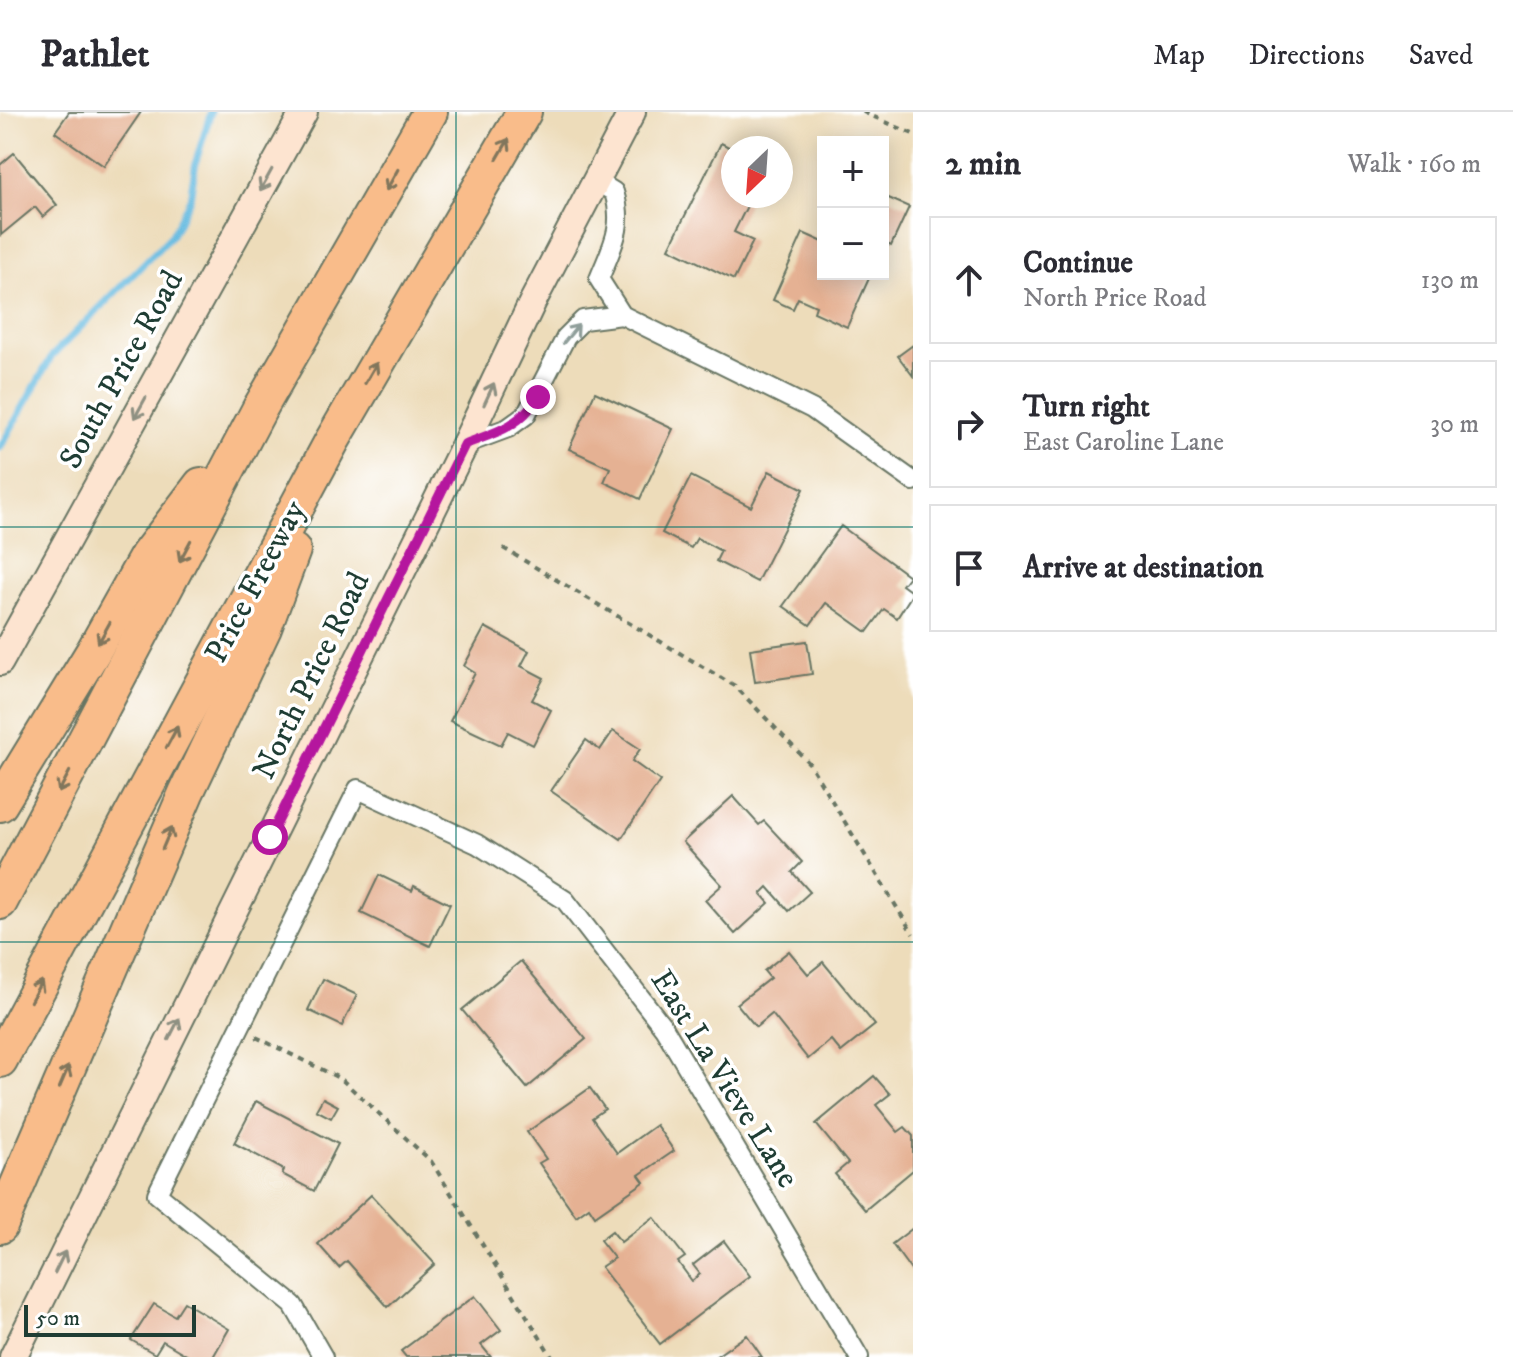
<!DOCTYPE html>
<html lang="en">
<head>
<meta charset="utf-8">
<style>
	body { margin:0; font-family:"IM FELL DW Pica",serif; background:#f2f2f3; color:#2b2b33 }
	.controls { position:absolute; right:24px; top:24px; display:grid; overflow:hidden; border-radius:0px; box-shadow:0 4px 20px #0003 }
	.controls button { width:72px; height:72px; display:grid; place-items:center; padding:0; border:0; border-bottom:2px solid #e1e1e2; background:#fff; color:#2b2b33; font:40px sans-serif }
	.compass { position:absolute; left:721px; top:24px; width:72px; height:72px; border-radius:50%; background:#fff; box-shadow:0 4px 20px #0003; rotate:205deg }
	.scale { position:absolute; left:24px; bottom:20px; width:172px; box-sizing:border-box; padding-left:8px; border:4px solid #1f3d34; border-top:0; font-size:22px; line-height:28px; white-space:nowrap; color:#1f3d34; -webkit-text-stroke:6px #fff; paint-order:stroke }
	.stop { position:absolute; width:24px; height:24px; margin:-18px; border:6px solid #b5179e; border-radius:50%; background:#fff }
	.stop.end { background:#b5179e; border-color:#fff; box-shadow:0 2px 8px #0008 }
	.list { margin:0; padding:0; list-style:none }
	h2 { display:flex; justify-content:space-between; align-items:center; height:104px; margin:0; padding:0 32px; font-size:34px }
	h2 small { font-size:26px; font-weight:400; color:#7c7c81 }
	.list li { display:grid; grid-template-columns:52px 1fr auto; gap:24px; align-items:center; box-sizing:border-box; height:128px; margin:0 16px 16px; padding:0 16px; border:2px solid #e1e1e2; border-radius:0px }
	.list b { display:block; font-size:30px; white-space:nowrap }
	.list p { margin:0; font-size:26px; white-space:nowrap; color:#7c7c81 }
	.list em { font-size:26px; font-style:normal; color:#7c7c81 }
	.icon { flex:none; width:44px; height:44px; fill:none; stroke:currentColor; stroke-width:2; stroke-linecap:round; stroke-linejoin:round }
	.map { position:relative; flex:none; width:913px; height:1245px; overflow:hidden }
	header { display:flex; align-items:center; gap:48px; box-sizing:border-box; height:112px; padding:0 40px; background:#fff; border-bottom:2px solid #e1e1e2 }
	header strong { font-size:38px }
	nav { display:flex; gap:44px; margin-inline-start:auto; font-size:28px }
	main { display:flex }
	aside { flex:1; background:#fff }
	.map>svg:first-child { display:block }
	.lines { fill:none; stroke-linecap:round; stroke-linejoin:round }
	.stream { stroke:#64bae0; stroke-width:7 }
	.building { fill:#e5b193 }
	.minor-casing { stroke:#677563; stroke-width:22 }
	.secondary-casing { stroke:#677563; stroke-width:30 }
	.motorway-casing { stroke:#677563; stroke-width:38 }
	.path { stroke:#677563; stroke-width:4; stroke-dasharray:6 6; stroke-linecap:butt }
	.minor { stroke:#fff; stroke-width:18 }
	.secondary { stroke:#fde4d0; stroke-width:26 }
	.motorway { stroke:#f9bc8a; stroke-width:34 }
	.oneway { stroke:#81765b }
	.oneway2 { stroke:#8e9082 }
	.oneway3 { stroke:#8f9e9a }
	.route { stroke:#b5179e; stroke-width:10 }
	.grid { fill:none; stroke:#0f766e; stroke-width:2; stroke-opacity:0.55 }
	.labels { text-anchor:middle; dominant-baseline:central; stroke-width:7; stroke-linejoin:round; paint-order:stroke }
	.street-label { font-size:32px; fill:#1f3d34; stroke:#fff }
</style>
</head>
<body>
<header>
<strong>Pathlet</strong>
<nav><a>Map</a><a>Directions</a><a>Saved</a></nav>
</header>
<main>
<div class="map">
<svg width="913" height="1245" viewBox="0 0 913 1245">
	<rect width="100%" height="100%" fill="#fff"/>
	<filter id="ink" filterUnits="userSpaceOnUse"><feTurbulence type="fractalNoise" baseFrequency=".0125" numOctaves="2"/><feDisplacementMap in="SourceGraphic" scale="16" xChannelSelector="R" yChannelSelector="G"/><feConvolveMatrix kernelMatrix="1 2 1 2 8 2 1 2 1" color-interpolation-filters="sRGB"/></filter>
	<filter id="wash" filterUnits="userSpaceOnUse"><feTurbulence type="fractalNoise" baseFrequency=".006" numOctaves="4" result="noise"/><feDisplacementMap in="SourceGraphic" scale="32" xChannelSelector="R" yChannelSelector="G"/><feGaussianBlur stdDeviation="1.8" result="paint"/><feColorMatrix in="noise" values="0 0 0 0 0 0 0 0 0 0 0 0 0 0 0 0 0 1.4 0 .05"/><feComposite in="paint" operator="in"/></filter>
	<g filter="url(#wash)">
		<rect width="100%" height="100%" fill="#eddcba"/>
		<g class="lines">
			<path class="stream" d="M0,336L52,244L172,123L190,87L196,49L211,0"/>
		</g>
		<g id="blocks">
			<g class="building">
				<path d="M69,0H141L104,54L55,20Z"/>
				<path d="M721,31L733,37L731,84L748,92L734,120L753,129L734,168L669,136Z"/>
				<path d="M14,41L57,93L43,105L35,95L1,123L0,53Z"/>
				<path d="M884,84L909,95L891,134L883,130Z"/>
				<path d="M803,121L823,130V162H871L847,215L814,200L816,194L798,186L793,197L773,188Z"/>
				<path d="M913,233V264L898,244Z"/>
				<path d="M595,280L673,317L640,387L604,370L610,356L569,337Z"/>
				<path d="M769,359L804,377L757,470L716,449L721,439L697,426L691,436L662,421L691,364L751,395Z"/>
				<path d="M841,414L909,464L902,473L913,481L897,506L884,497L867,520L826,491L810,513L783,494Z"/>
				<path d="M485,515L529,539L521,554L544,566L532,588L551,598L533,633L508,620L501,633L450,609L475,561L464,554Z"/>
				<path d="M807,529L812,562L755,570L750,537Z"/>
				<path d="M613,619L640,637L632,649L660,669L621,727L551,679L586,628L600,638Z"/>
				<path d="M733,684L759,713L764,709L802,750L792,760L810,780L789,799L768,775L761,782L769,791L735,822L705,788L722,773L683,730Z"/>
				<path d="M379,763L412,779L414,774L450,792L430,834L361,801Z"/>
				<path d="M789,839L808,862L823,850L875,913L841,940L831,928L808,947L772,902L756,915L737,892L770,866L764,859Z"/>
				<path d="M521,849L586,927L527,976L462,898Z"/>
				<path d="M323,867L357,883L342,914L308,898Z"/>
				<path d="M874,964L890,982L876,993L898,1020L905,1015L913,1024V1058L865,1098L835,1062L848,1051L816,1012Z"/>
				<path d="M590,976L605,997L592,1006L617,1041L656,1013L674,1039L639,1063L644,1070L595,1104L589,1095L576,1104L539,1051L546,1047L527,1020Z"/>
				<path d="M323,986L338,994L331,1006L316,998Z"/>
				<path d="M256,989L338,1032L314,1079L282,1062L284,1058L234,1031Z"/>
				<path d="M371,1083L435,1152L388,1195L347,1149L339,1156L318,1132Z"/>
				<path d="M654,1105L685,1145L678,1150L692,1169L700,1162L693,1153L724,1129L750,1164L660,1232L601,1155L614,1146L600,1128L612,1119L621,1130Z"/>
				<path d="M913,1116V1161L892,1132Z"/>
				<path d="M475,1184L501,1218L481,1233L491,1245H406L401,1239Z"/>
				<path d="M184,1190L229,1217L213,1245H190L163,1229L155,1242L131,1228L154,1192L175,1204Z"/>
				<path d="M747,1223L762,1245H715Z"/>
			</g>
		</g>
	</g>
	<g filter="url(#ink)">
		<use href="#blocks" fill-opacity="0" stroke="#677563" stroke-width="2"/>
		<g class="lines">
			<defs>
				<g id="minor">
					<path d="M596,69L614,80C625,116 612,134 599,167L622,203L812,297L913,369"/>
					<path d="M465,332L508,316L526,303L566,225L583,208L622,203"/>
					<path d="M323,1245L293,1193L157,1082L358,677L477,732L565,788L664,916L859,1245"/>
				</g>
				<g id="secondary">
					<path d="M0,550L304,0"/>
					<path d="M13,1245L465,332L533,189L632,0"/>
				</g>
				<g id="motorway">
					<path d="M0,692L93,540L147,444L201,373"/>
					<path d="M0,790L260,296L430,0"/>
					<path d="M0,948L332,329L524,0"/>
					<path d="M0,1114L186,681L264,516L293,438"/>
				</g>
			</defs>
			<use href="#minor" class="minor-casing"/>
			<use href="#secondary" class="secondary-casing"/>
			<use href="#motorway" class="motorway-casing"/>
			<g class="path">
				<path d="M863,0L913,22"/>
				<path d="M503,436L735,574L809,651L913,822"/>
				<path d="M256,925L341,967L431,1049L552,1245"/>
			</g>
			<use href="#minor" class="minor"/>
			<use href="#secondary" class="secondary"/>
			<use href="#motorway" class="motorway"/>
		</g>
		<defs><path id="oneway-shaft" d="M-6 0H5M1.5-3L5.5 0L1.5 3" fill="none" stroke-width="1.6" stroke-linecap="round" stroke-linejoin="round" transform="scale(2)"/></defs>
		<g class="oneway">
			<use href="#oneway-shaft" transform="translate(503 37) rotate(-60)"/>
			<use href="#oneway-shaft" transform="translate(392 68) rotate(119)"/>
			<use href="#oneway-shaft" transform="translate(371 261) rotate(-60)"/>
			<use href="#oneway-shaft" transform="translate(185 439) rotate(118)"/>
			<use href="#oneway-shaft" transform="translate(104 521) rotate(119)"/>
			<use href="#oneway-shaft" transform="translate(172 625) rotate(-62)"/>
			<use href="#oneway-shaft" transform="translate(64 670) rotate(118)"/>
			<use href="#oneway-shaft" transform="translate(167 726) rotate(-67)"/>
			<use href="#oneway-shaft" transform="translate(36 879) rotate(-62)"/>
			<use href="#oneway-shaft" transform="translate(64 965) rotate(-67)"/>
		</g>
		<g class="oneway2">
			<use href="#oneway-shaft" transform="translate(266 68) rotate(119)"/>
			<use href="#oneway-shaft" transform="translate(489 282) rotate(-65)"/>
			<use href="#oneway-shaft" transform="translate(140 296) rotate(119)"/>
			<use href="#oneway-shaft" transform="translate(174 917) rotate(-63)"/>
			<use href="#oneway-shaft" transform="translate(60 1150) rotate(-64)"/>
		</g>
		<use class="oneway3" href="#oneway-shaft" transform="translate(571 222) rotate(-50)"/>
	</g>
	<g class="lines" filter="url(#ink)">
		<path class="route" d="M270,725L465,332C497,320 519,315 538,285"/>
	</g>
	<path class="grid" d="M456,0V1245M0,415H913M0,830H913"/>
	<g class="labels">
		<g class="street-label">
			<text transform="translate(122 258) rotate(-61)">South Price Road</text>
			<text transform="translate(256 470) rotate(-62)">Price Freeway</text>
			<text transform="translate(312 564) rotate(-64)">North Price Road</text>
			<text transform="translate(724 967) rotate(58)">East La Vieve Lane</text>
		</g>
	</g>
</svg>
<div class="controls">
<button>+</button>
<button>−</button>
</div>
<svg class="compass" viewBox="-18 -18 36 36"><path d="M0-13l5 13h-10z" fill="#e53935"/><path d="M0 13l5-13h-10z" fill="#7c7c81"/></svg>
<div class="scale">50 m</div>
<div class="stop" style="left:270px;top:725px"></div>
<div class="stop end" style="left:538px;top:285px"></div>
</div>
<aside>
<h2>2 min<small>Walk · 160 m</small></h2>
<ul class="list">
<li><svg class="icon" aria-label="ahead" viewBox="0 0 24 24"><path d="M12 20V5M6 11l6-6 6 6"/></svg><div><b>Continue</b><p>North Price Road</p></div><em>130 m</em></li>
<li><svg class="icon" aria-label="right" viewBox="0 0 24 24"><path d="M7 20v-9h11M14 6l5 5-5 5"/></svg><div><b>Turn right</b><p>East Caroline Lane</p></div><em>30 m</em></li>
<li><svg class="icon" aria-label="arrive" viewBox="0 0 24 24"><path d="M6 21V4h12l-3 4 3 4H6"/></svg><div><b>Arrive at destination</b></div></li>
</ul>
</aside>
</main>
</body>
</html>
